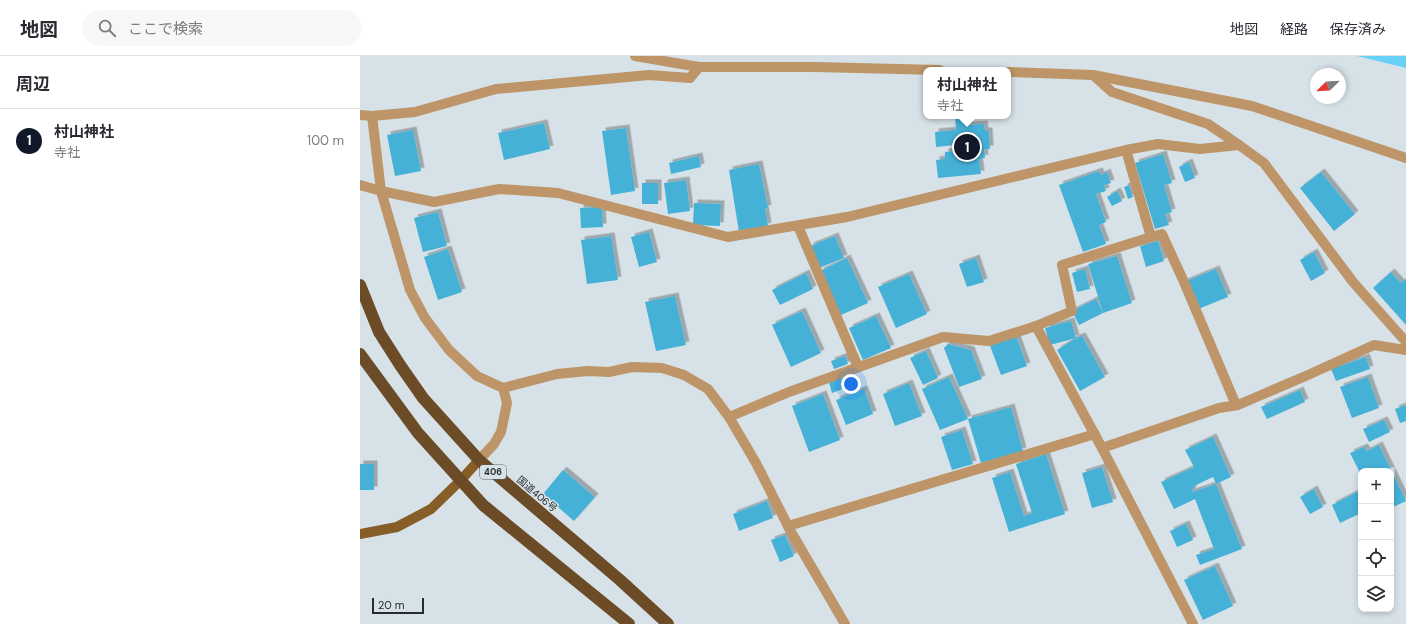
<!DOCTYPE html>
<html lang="ja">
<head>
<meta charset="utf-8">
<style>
	body { margin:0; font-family:"DM Sans","Noto Sans JP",sans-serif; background:#f7f7f7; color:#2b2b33 }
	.controls { position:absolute; right:12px; bottom:12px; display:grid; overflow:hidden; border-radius:8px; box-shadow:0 2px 6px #0003 }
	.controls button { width:36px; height:36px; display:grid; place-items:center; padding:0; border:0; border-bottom:1px solid #e1e1e2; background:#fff; color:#2b2b33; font:20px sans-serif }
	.compass { position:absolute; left:950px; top:12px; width:36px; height:36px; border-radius:50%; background:#fff; box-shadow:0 2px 6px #0003; rotate:246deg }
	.scale { position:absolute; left:12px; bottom:10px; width:52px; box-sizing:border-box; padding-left:4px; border:2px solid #272c2e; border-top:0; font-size:11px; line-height:14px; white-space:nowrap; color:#272c2e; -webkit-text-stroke:3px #d6e2e7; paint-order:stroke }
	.you { position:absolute; left:491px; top:328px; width:14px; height:14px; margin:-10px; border:3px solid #fff; border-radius:50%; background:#1a73e8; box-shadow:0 0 0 6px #1a73e833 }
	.badge { display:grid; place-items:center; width:26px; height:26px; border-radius:50%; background:#111827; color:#fff; font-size:13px; font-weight:700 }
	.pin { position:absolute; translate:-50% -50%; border:2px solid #fff; box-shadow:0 1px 4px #0006 }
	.popup { position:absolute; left:563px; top:11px; width:88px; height:52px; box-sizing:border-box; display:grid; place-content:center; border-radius:8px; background:#fff; filter:drop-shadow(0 1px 3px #0005); font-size:13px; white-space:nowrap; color:#7c7c81 }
	.popup b { font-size:15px; color:#2b2b33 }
	.popup::after { content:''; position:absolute; left:50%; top:100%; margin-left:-8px; border:8px solid transparent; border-top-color:#fff }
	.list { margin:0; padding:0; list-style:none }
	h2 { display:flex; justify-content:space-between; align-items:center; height:52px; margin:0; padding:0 16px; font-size:17px }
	h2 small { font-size:13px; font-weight:400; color:#7c7c81 }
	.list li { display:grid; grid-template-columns:26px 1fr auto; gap:12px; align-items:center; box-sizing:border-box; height:64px; padding:0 16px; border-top:1px solid #e1e1e2 }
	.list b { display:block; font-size:15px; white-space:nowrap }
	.list p { margin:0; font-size:13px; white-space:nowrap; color:#7c7c81 }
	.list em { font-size:13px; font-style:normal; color:#7c7c81 }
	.icon { flex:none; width:22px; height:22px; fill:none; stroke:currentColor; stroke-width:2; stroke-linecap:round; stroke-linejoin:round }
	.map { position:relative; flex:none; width:1046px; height:568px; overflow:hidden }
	header { display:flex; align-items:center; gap:24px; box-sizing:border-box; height:56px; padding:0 20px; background:#fff; border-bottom:1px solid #e1e1e2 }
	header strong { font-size:19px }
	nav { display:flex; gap:22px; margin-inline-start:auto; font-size:14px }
	.search { width:280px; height:36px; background:#f7f7f7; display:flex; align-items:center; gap:10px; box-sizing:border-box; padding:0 14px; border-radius:22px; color:#7c7c81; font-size:15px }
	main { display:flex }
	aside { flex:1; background:#fff }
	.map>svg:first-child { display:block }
	.water { fill:#67d1f8 }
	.building { fill:#44b1d7; filter:url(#shadow) }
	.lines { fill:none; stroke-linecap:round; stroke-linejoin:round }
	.minor { stroke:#bd9568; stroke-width:10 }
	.major { stroke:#875d28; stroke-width:10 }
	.highway { stroke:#6c4c26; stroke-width:12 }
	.labels { text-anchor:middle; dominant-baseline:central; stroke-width:3; stroke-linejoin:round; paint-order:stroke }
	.shield { fill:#d6e2e7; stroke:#5c6366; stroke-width:1 }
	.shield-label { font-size:9px; font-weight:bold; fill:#272c2e }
	.street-label { font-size:10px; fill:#272c2e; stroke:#d6e2e7 }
</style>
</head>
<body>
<header>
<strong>地図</strong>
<div class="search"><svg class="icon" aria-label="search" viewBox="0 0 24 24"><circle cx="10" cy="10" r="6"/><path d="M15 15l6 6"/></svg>ここで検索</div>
<nav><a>地図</a><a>経路</a><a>保存済み</a></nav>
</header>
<main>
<aside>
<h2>周辺<small></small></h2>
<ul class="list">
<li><span class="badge">1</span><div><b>村山神社</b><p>寺社</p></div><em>100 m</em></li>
</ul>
</aside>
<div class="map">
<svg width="1046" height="568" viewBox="0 0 1046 568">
	<defs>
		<filter id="shadow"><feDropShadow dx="3.5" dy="-3.5" stdDeviation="0" flood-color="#0004"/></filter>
	</defs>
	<rect width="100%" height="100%" fill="#d6e2e7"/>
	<path class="water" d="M997,0H1046V12Z"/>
	<g class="building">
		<path d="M595,60H607L608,69L624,68L625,75H629L630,93H624L625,102L619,103L621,118L578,122L576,104L585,103V96L595,95V89L576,91L575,76L596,74Z"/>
		<path d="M184,67L190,93L144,104L138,77Z"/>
		<path d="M266,72L275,135L251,139L242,75Z"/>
		<path d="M53,74L61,115L35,120L27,79Z"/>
		<path d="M803,98L812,127L804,129L812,156L805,158L809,169L795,173L775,107Z"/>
		<path d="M339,100L341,111L311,118L309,107Z"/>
		<path d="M829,106L835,122L825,126L819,111Z"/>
		<path d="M399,108L408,152L405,153L408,170L379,176L369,114Z"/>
		<path d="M739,115L741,119L747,116L751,127L744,129L746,135L736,138L746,166L739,169L746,188L723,196L699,129Z"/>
		<path d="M961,116L995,158L974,175L940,132Z"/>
		<path d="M326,124L330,155L308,158L304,127Z"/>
		<rect x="282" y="127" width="16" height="21"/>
		<path d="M769,129L773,141L768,143L764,131Z"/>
		<path d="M757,135L762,145L752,150L747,141Z"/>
		<path d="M334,147L361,148L360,170L333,169Z"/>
		<path d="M242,151L243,171L221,172L220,152Z"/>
		<path d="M78,156L87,190L63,196L54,162Z"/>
		<path d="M289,176L297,206L279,211L271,181Z"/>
		<path d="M251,180L258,224L227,228L221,184Z"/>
		<path d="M475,180L484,202L459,212L450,190Z"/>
		<path d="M798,185L804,205L786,211L780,190Z"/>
		<path d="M88,193L102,236L78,244L64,201Z"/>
		<path d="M954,196L965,217L951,225L940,204Z"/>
		<path d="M757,200L772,247L743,257L728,208Z"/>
		<path d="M487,202L508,247L481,259L460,215Z"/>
		<path d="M616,202L624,226L607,231L599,208Z"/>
		<path d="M725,213L730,233L717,236L712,217Z"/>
		<path d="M856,213L868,241L836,254L824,226Z"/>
		<path d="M1031,216L1041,227L1046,223V269L1013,232Z"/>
		<path d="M446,217L453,233L420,249L412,234Z"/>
		<path d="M549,218L567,258L536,272L518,231Z"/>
		<path d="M315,240L326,289L296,295L285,246Z"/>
		<path d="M736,243L743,257L719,269L712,255Z"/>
		<path d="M442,255L461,297L431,311L412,269Z"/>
		<path d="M516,260L531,292L503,304L489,272Z"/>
		<path d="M711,265L716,282L722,280L745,321L720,335L697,294L716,282L690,289L685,272Z"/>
		<path d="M656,280L667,310L641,319L630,290Z"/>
		<path d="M588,288L611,294L622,323L599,331L584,292Z"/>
		<path d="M566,295L578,322L563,329L550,302Z"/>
		<path d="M485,300L488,308L474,313L471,305Z"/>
		<path d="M1006,301L1010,313L976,325L971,313Z"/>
		<path d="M489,319L493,329L472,337L469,326Z"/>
		<path d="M589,321L608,363L580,374L562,333Z"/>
		<path d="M1008,321L1019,352L992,362L980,331Z"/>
		<path d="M549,327L562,360L535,370L523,338Z"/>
		<path d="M504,333L513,358L486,369L476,344Z"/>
		<path d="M940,334L945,346L907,363L901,351Z"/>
		<path d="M463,338L480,384L449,396L432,350Z"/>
		<path d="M1046,349V365L1040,367L1035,353Z"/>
		<path d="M651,351L663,395L621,407L608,363Z"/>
		<path d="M1024,364L1030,376L1009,386L1003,373Z"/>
		<path d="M602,374L613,408L592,414L581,381Z"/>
		<path d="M853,381L871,421L856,428L853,421L834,430L832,436L856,428L882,493L840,509L836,499L854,493L835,443L814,453L801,426L834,411L825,394Z"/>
		<path d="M1019,389L1046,445L1031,452V415H1001V419L990,397L1004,391L1007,395Z"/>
		<path d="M686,398L705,458L649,476L632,422L650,416L664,460L672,457L656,408Z"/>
		<rect x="0" y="408" width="14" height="26"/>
		<path d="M742,411L753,446L732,452L722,417Z"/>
		<path d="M203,414L235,441L214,465L183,438Z"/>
		<path d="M954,433L963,451L950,458L940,441Z"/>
		<path d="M1001,434V457L980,467L972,449Z"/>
		<path d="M407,445L413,462L379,475L373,458Z"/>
		<path d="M826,468L833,484L817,491L810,475Z"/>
		<path d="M425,479L434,500L420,506L411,484Z"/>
		<path d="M855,510L873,550L843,564L824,524Z"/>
	</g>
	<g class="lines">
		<g class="minor">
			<path d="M275,0L339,11H455L580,14"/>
			<path d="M648,16L733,19L892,50L1046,102"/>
			<path d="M0,59L12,60L55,56L136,33L289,19L330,22L339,11"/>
			<path d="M12,60L21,135L50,234L65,262L89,294L117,320L143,332L147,347L141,376L134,388L119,404"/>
			<path d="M879,89L904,107L993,226L1046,286"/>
			<path d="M766,94L791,181L802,178L824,226L876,349"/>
			<path d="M0,129L21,135L74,146L139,133L198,137L368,181L487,161L766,94L798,88L840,93L879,89L848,68L752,36L733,19"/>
			<path d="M438,170L498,311"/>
			<path d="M143,332L197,318L228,315L249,316L272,311L302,312L324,319L348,333L369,361L396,407L430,474L485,568"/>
			<path d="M369,361L429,336L583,281L629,285L676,270"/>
			<path d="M742,392L676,270L712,255L702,209L791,181"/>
			<path d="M428,470L735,378"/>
			<path d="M833,568L742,392L859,352L878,349L948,319L1014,289L1046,294"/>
		</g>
		<path class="major" d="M0,478L37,471L71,453L101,424L119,404"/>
		<g class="highway">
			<path d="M0,229L19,276L40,309L63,342L119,404L260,524L308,568"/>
			<path d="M0,298L58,377L123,449L269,568"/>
		</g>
	</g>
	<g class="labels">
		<rect class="shield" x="120" y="409" width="26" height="14" rx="3"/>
		<g class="shield-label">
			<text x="133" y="416">406</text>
		</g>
		<g class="street-label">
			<text transform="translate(177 438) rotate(40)">国道406号</text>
		</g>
	</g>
</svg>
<div class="controls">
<button>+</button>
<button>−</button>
<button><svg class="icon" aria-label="locate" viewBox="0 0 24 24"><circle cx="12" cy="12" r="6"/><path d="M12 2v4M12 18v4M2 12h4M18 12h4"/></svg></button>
<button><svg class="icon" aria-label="layers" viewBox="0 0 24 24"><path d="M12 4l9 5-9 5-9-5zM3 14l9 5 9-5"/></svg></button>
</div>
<svg class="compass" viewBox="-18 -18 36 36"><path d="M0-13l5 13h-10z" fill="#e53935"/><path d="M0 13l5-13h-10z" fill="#7c7c81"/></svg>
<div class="scale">20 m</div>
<div class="you"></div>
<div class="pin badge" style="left:607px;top:91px">1</div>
<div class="popup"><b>村山神社</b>寺社</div>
</div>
</main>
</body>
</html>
